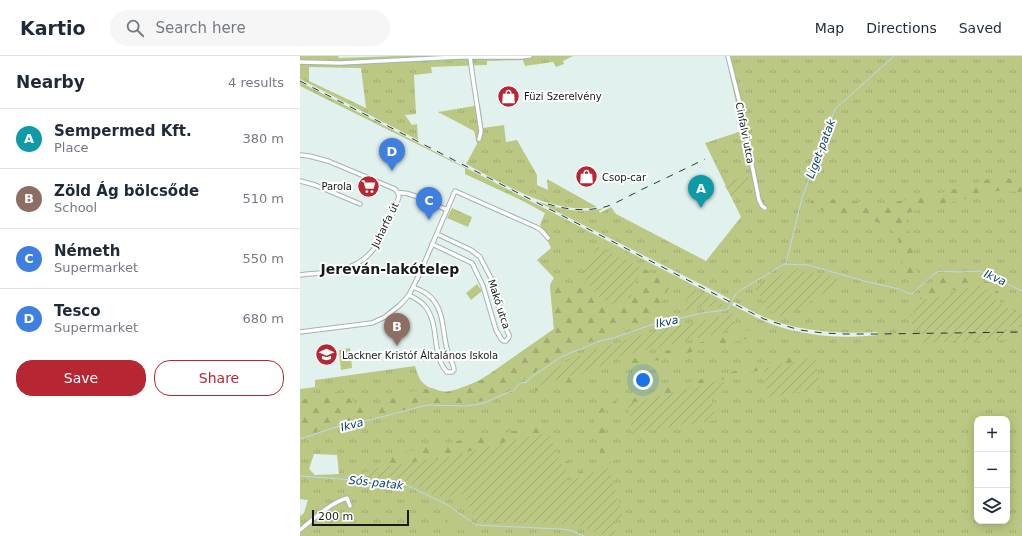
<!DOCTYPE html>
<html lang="en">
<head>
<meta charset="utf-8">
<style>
	body { margin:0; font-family:"DejaVu Sans",sans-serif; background:#f6f6f7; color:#1f2937 }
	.controls { position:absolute; right:12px; bottom:12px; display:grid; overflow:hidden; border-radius:8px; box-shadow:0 2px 10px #0003 }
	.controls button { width:36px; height:36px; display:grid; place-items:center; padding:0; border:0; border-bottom:1px solid #e0e1e3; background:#fff; color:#1f2937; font:20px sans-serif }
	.scale { position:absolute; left:12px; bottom:10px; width:97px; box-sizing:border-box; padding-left:4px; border:2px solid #161b1a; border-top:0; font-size:11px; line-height:14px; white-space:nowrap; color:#161b1a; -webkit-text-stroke:3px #fff; paint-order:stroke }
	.you { position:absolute; left:343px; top:324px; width:14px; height:14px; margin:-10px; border:3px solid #fff; border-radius:50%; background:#1a73e8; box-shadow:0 0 0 6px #1a73e833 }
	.badge { display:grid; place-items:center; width:26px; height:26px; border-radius:50%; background:#b72633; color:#fff; font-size:13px; font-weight:700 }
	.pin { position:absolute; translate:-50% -33px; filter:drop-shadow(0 1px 2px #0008) }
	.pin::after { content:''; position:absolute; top:21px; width:14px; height:12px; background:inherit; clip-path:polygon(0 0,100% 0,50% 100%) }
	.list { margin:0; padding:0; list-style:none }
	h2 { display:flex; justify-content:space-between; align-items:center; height:52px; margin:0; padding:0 16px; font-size:17px }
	h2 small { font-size:13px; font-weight:400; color:#747a83 }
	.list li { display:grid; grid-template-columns:26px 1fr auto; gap:12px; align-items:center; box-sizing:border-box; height:60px; padding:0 16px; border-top:1px solid #e0e1e3 }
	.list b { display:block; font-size:15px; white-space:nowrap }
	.list p { margin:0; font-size:13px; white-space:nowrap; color:#747a83 }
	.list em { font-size:13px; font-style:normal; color:#747a83 }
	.actions { display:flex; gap:8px; padding:12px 16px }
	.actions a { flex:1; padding:9px 0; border:1px solid #b72633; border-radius:16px; text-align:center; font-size:14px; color:#b72633 }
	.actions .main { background:#b72633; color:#fff }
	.icon { flex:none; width:22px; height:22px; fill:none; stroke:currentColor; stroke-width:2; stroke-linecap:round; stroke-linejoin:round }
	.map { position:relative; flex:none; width:722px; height:480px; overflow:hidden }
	header { display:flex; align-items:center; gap:24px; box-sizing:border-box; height:56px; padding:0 20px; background:#fff; border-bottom:1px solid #e0e1e3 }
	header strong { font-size:19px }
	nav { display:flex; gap:22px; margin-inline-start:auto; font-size:14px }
	.search { width:280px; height:36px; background:#f6f6f7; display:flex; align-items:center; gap:10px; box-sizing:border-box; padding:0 14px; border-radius:22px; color:#747a83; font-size:15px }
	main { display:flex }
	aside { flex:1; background:#fff }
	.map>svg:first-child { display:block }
	.grass { fill:url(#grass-tufts); fill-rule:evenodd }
	.forest { fill:url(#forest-firs) }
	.garden { fill:url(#garden-furrows) }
	.pitch { fill:#bac884 }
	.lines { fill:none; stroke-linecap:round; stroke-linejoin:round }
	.stream { stroke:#bbd9f4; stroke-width:1 }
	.street-casing { stroke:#a4b3b0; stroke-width:5.5 }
	.street { stroke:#fff; stroke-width:3.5 }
	.rail { stroke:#2e3433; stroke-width:1; stroke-dasharray:7 7; stroke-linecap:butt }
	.labels { text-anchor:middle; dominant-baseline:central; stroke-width:4; stroke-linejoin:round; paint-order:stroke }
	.poi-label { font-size:10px; fill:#161b1a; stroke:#fff; text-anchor:start }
	.street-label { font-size:10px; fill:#161b1a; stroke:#fff }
	.water-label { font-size:11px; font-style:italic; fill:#03416b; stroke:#fff }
	.district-label { font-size:14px; font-weight:bold; fill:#161b1a; stroke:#fff }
</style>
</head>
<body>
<header>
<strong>Kartio</strong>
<div class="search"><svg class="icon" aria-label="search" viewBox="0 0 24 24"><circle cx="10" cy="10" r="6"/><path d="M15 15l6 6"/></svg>Search here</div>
<nav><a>Map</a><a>Directions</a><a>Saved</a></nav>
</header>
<main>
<aside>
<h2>Nearby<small>4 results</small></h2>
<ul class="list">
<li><span class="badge" style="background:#0f9aa8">A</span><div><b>Sempermed Kft.</b><p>Place</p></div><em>380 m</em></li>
<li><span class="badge" style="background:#8d6e63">B</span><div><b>Zöld Ág bölcsőde</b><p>School</p></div><em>510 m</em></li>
<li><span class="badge" style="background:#3f7fe0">C</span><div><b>Németh</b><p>Supermarket</p></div><em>550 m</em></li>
<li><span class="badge" style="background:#3f7fe0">D</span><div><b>Tesco</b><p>Supermarket</p></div><em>680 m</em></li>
</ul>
<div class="actions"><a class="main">Save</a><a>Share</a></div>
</aside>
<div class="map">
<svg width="722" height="480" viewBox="0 0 722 480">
	<defs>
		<pattern id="grass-tufts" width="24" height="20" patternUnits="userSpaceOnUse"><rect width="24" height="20" fill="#bac884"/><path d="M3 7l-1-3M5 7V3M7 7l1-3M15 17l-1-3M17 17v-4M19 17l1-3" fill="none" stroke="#9fab71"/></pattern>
		<pattern id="forest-firs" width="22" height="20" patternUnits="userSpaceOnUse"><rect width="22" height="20" fill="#bac884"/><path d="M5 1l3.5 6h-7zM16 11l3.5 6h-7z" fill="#9fab71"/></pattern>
		<pattern id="garden-furrows" width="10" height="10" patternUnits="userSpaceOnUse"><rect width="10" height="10" fill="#bac884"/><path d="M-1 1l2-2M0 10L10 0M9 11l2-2" fill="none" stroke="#9fab71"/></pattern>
	</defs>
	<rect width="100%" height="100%" fill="#e1f1ee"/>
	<g class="grass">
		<path d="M0,0H38L39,2L97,0H273L263,5L264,8L256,11L253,6L225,10L223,4L187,5V9L131,11L132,17L114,19L116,58L105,59L112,69L117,68L118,84L0,23ZM9,11L61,12L66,52L9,25Z"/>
		<path d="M426,0H722V480H0V460L4,457L8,444L0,443V333L15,331V324L115,310C117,315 118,322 123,327C129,333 143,337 151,335C173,331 191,317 208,305C223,294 239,284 254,273L250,229L254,222L237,204L251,192L240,169L245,157L223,145L165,118V112L0,30V26L428,247L430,243L236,145C260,153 279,158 304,152L299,155L300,157L311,151L316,158L406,205L441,161L405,87L442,75ZM434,246C444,250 454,257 464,261C499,276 540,278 577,276V279C542,283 504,280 471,268C458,263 445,255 432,249ZM677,363H707V465H677ZM14,398L37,399L39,418L15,419L9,413Z"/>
		<path d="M180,49L183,72L204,69L206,86L217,84L237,119V129L248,134L247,123L297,151C254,159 203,128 166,108L177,88L174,75L138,56Z"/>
		<path d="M152,152L172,161L168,171L147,162Z"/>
		<path d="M177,228L182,235L171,244L166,237Z"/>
	</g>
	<g class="forest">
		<path d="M692,122L722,123V136L698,135L607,157L605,158L618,222L617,224C612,225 607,223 603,220L598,182L558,216L555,217L554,216V215L594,179V176L585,168L545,158L524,155L513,151L510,148L512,145L516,142L581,148L631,140Z"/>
		<path d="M342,212L372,226L352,264L323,273L320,272L315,277L309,279L271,292L236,315L210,333L182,345L167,347L131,348L117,351L62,365L40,369L2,380L0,362V344L37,336L54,345L55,350L77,349L106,337L132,332L142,336H146L158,333L181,324L254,273L250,229L254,222L265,232L278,219L295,242L307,252L321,243L330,241Z"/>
		<path d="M641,220H668L674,223H684L686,226L693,227L697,235L701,238L702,240L699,246L691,240L688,234L684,231L677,230L671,232L653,234C648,243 629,243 619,243V238L629,228Z"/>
		<path d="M452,274L454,281L317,314L315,307Z"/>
		<path d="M515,295V301L464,313L328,348L301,356L311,409L270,425L259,400L261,398L264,397L273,419L302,407L292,353L323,343Z"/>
		<path d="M289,314L290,317L274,322L275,324L245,336L236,335L234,332Z"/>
		<path d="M237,371L241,377L143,402L85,410L84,403L128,390Z"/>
	</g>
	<g class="garden">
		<path d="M447,119L451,126L445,132L431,140L425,130Z"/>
		<path d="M299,191L342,212L330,242L321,243L312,248L304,244L296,238L282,219L296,193Z"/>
		<path d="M493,214L515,217L543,225L484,262L460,250L465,247L454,231L479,218Z"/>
		<path d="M680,229C689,232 690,239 697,244C705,250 713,255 722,259V271H707V284H697L623,287L621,273H613L610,259L615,257L619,243H631L650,238L653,234L671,232Z"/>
		<path d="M389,230L425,249L422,252L408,251L385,255Z"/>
		<path d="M434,258L436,273L321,300L296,312L235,331L233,328L266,306L291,295L351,276L355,274Z"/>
		<path d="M515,301L520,333L468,341L464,313Z"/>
		<path d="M424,324L426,334L411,339L415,364L387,369L386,368L332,378L328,348Z"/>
		<path d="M248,376L270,425L308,410L323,460L314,464L316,480H305L273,468L206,466H180L175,464L164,438L149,441L134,439L106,425L75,423L54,420L85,410L144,402Z"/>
	</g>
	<g class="pitch">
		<path d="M50,292L52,312L41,314L39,294Z"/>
		<path d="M151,459L164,469L161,475L147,465Z"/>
	</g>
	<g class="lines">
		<g class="stream">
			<path d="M486,208L502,142L535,53L594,0"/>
			<path d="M0,383L39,370L74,363L119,351L128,349L167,350L184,347L193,343L214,334L220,327L227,326L230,322L261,301L272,296L281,293L296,286L313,282L348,270L402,257L426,254L428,253L435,239L439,235L466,219L484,208L508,209L564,225L599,233L608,237L612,238L615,235L634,218L637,216L641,215L660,216L680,215L722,235"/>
			<path d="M0,420L68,425L106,429L146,448L176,469L260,473L270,474L284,480"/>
		</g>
		<defs>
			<g id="street">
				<path d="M428,0L439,44L459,144L462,150L465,152"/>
				<path d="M170,1L172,16L181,75L180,80L179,83"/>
				<path d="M0,6L40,7L160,1H221L230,0"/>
				<path d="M0,99L9,100L28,105L95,133L98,137C110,135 136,149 147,154"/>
				<path d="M0,125L15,129L60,148"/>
				<path d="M132,188L172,207L183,230L196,274L202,284L204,285H206L209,281V279L203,267L194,228L180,201L171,194L137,178"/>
				<path d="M0,219C18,217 38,216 54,209C79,198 90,164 99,141L98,137"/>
				<path d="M109,239C115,242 120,245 124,249C141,268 130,297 147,316H152L154,314C154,308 148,300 147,293C142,275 145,251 127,238C123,235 118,233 113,231"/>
				<path d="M0,276L72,267L85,261L100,249L109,239L120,217L155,135L236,171L241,174L248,182"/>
				<path d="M0,474C14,463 30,447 47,442L50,450"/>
			</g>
		</defs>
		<use href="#street" class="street-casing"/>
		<use href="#street" class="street"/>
		<g class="rail">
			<path d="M0,25L446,254L464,263L486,270L500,274L523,277L544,278H578L722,276"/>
			<path d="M248,148C266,154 289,156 308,150C321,145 334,137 347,131C366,122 385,113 405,103"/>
		</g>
	</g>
	<defs>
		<symbol id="shop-disc" viewBox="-11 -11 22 22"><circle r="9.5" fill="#b72633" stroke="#fff"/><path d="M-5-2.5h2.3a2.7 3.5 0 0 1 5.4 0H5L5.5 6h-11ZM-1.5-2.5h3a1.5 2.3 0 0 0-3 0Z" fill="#fff"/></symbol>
		<symbol id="supermarket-disc" viewBox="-11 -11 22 22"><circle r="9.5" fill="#b72633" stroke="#fff"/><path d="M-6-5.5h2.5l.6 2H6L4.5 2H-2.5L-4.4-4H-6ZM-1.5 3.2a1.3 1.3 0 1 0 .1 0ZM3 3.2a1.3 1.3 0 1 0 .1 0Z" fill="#fff"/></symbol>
		<symbol id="school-disc" viewBox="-11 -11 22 22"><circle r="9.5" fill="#b72633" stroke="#fff"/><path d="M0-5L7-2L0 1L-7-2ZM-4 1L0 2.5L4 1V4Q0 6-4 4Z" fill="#fff"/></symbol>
	</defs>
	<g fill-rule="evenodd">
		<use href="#shop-disc" x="196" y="28" width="25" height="25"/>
		<use href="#shop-disc" x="274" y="108" width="25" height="25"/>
		<use href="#supermarket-disc" x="56" y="118" width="25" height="25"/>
		<use href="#school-disc" x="14" y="286" width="25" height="25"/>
	</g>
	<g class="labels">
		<g class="poi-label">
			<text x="224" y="40">Füzi Szerelvény</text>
			<text x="302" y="121">Csop-car</text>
			<text x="52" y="130" text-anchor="end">Parola</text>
			<text x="42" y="299">Lackner Kristóf Általános Iskola</text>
		</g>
		<g class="street-label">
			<text transform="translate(445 77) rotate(79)">Cinfalvi utca</text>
			<text transform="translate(85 169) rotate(-64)">Juharfa út</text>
			<text transform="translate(199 248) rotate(72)">Makó utca</text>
		</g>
		<g class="water-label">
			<text transform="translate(521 93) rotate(-69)">Liget-patak</text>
			<text transform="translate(695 222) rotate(24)">Ikva</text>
			<text transform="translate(367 266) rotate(-11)">Ikva</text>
			<text transform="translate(52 369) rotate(-15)">Ikva</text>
			<text transform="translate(76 427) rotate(6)">Sós-patak</text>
		</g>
		<g class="district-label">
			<text x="90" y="213">Jereván-lakótelep</text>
		</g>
	</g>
</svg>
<div class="controls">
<button>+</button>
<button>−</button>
<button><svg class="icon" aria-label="layers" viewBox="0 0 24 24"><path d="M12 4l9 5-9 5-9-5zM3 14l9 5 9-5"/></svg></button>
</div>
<div class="scale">200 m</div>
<div class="you"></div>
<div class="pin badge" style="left:401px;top:152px;background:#0f9aa8">A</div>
<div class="pin badge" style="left:97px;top:290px;background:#8d6e63">B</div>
<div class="pin badge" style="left:129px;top:164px;background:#3f7fe0">C</div>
<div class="pin badge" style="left:92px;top:115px;background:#3f7fe0">D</div>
</div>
</main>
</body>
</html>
